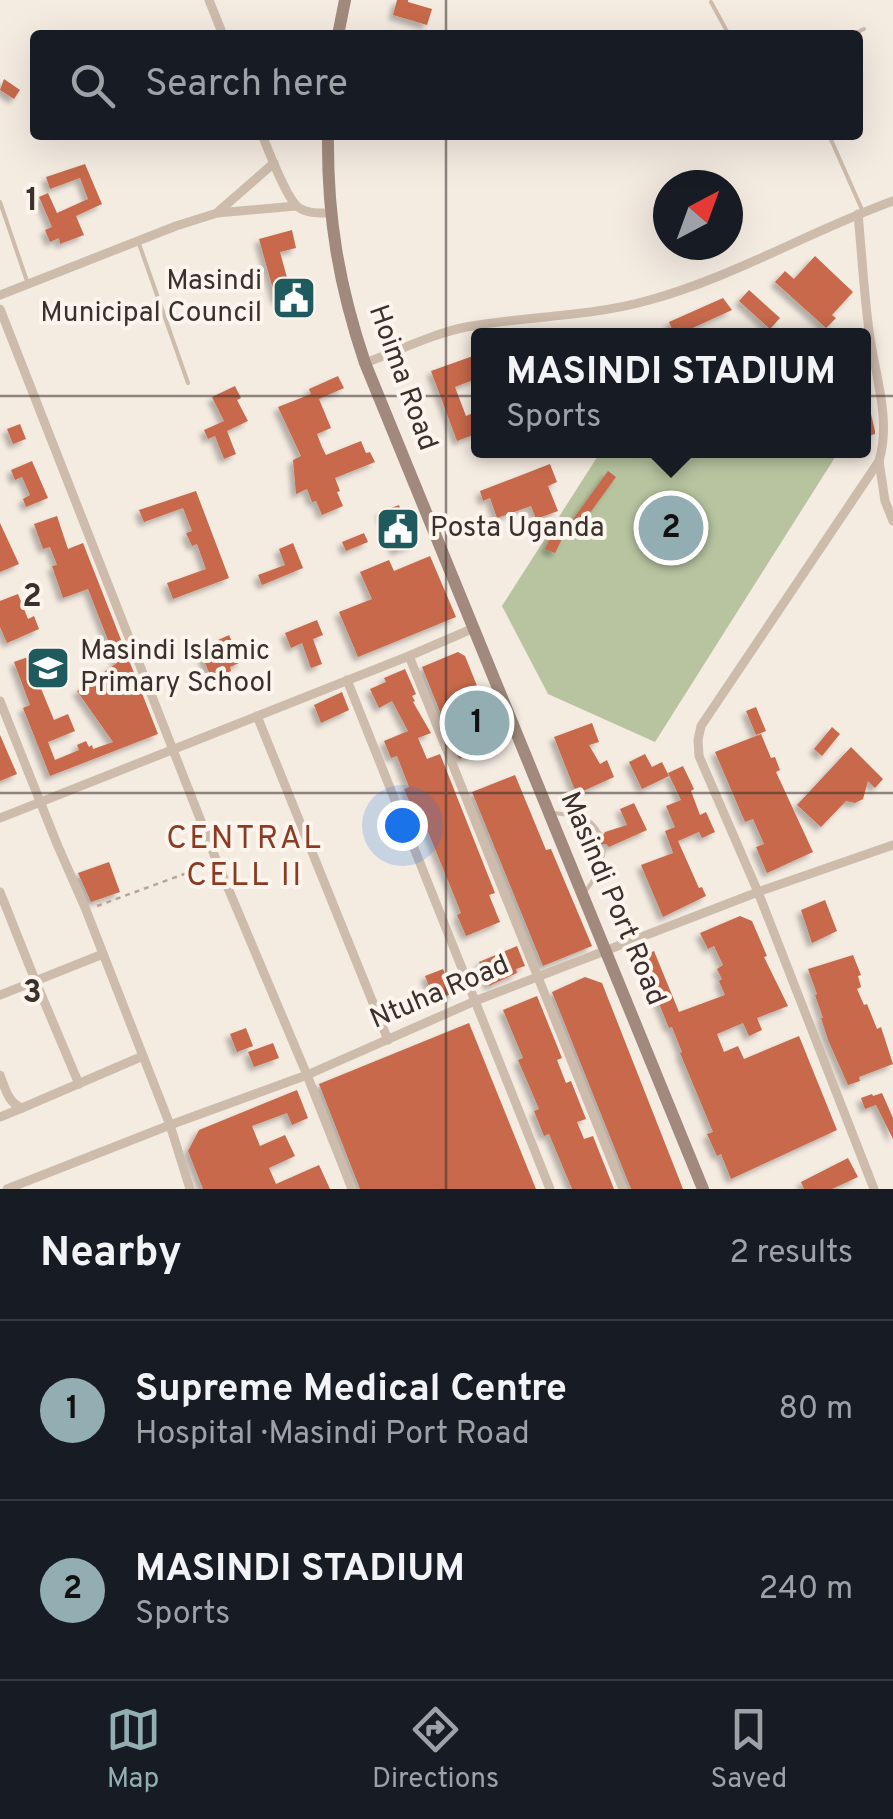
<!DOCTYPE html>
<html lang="en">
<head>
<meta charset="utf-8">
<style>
	body { margin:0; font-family:Overpass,sans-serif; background:#20242c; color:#f1f3f6 }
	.compass { position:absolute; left:653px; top:170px; width:90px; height:90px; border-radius:50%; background:#171b24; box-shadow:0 10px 40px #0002; rotate:41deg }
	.you { position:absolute; left:402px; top:825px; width:35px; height:35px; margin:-25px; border:8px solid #fff; border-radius:50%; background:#1a73e8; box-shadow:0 0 0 15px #1a73e833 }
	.badge { display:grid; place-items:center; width:65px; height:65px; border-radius:50%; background:#92aeb2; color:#111; font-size:32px; font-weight:700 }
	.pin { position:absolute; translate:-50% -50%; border:5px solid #fff; box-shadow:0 2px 10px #0006 }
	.popup { position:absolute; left:471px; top:328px; width:400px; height:130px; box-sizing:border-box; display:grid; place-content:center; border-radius:10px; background:#171b24; filter:drop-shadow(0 2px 8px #0005); font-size:32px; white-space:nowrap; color:#9ea1a6 }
	.popup b { font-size:38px; color:#f1f3f6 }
	.popup::after { content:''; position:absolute; left:50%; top:100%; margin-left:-20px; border:20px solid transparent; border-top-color:#171b24 }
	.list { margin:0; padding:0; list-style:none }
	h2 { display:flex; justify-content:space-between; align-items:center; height:130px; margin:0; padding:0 40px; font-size:42px }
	h2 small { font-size:32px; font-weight:400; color:#9ea1a6 }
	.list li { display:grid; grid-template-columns:65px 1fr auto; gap:30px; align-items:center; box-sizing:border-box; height:180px; padding:0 40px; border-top:2px solid #363941 }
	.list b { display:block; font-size:38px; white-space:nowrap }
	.list p { margin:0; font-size:32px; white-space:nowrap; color:#9ea1a6 }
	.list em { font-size:32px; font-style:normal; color:#9ea1a6 }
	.icon { flex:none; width:55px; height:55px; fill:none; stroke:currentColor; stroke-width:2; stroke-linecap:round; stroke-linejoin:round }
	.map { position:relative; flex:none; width:893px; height:1189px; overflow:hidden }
	.search { position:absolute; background:#171b24; box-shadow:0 10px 40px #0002; left:30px; right:30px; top:30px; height:110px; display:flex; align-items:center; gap:25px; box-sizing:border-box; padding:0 35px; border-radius:10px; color:#9ea1a6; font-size:38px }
	.sheet { height:490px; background:#171b24 }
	nav { display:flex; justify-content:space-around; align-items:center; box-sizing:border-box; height:140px; border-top:2px solid #363941; background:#171b24; font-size:28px; color:#9ea1a6 }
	nav a { display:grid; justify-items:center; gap:5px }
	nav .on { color:#92aeb2 }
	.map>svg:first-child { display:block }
	.green { fill:#b8c4a0 }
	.building { fill:#c8694b; filter:url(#shadow) }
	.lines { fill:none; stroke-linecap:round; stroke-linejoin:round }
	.path { stroke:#b9a596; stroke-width:2.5; stroke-dasharray:5 5; stroke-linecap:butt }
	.service { stroke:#cdbbac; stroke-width:4 }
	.minor { stroke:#cdbbac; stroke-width:9 }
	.secondary { stroke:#a18a7d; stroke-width:12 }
	.grid { fill:none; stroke:#3b302b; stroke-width:2.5; stroke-opacity:0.55 }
	.labels { text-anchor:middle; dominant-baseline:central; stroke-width:8; stroke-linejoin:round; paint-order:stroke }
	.poi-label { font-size:28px; fill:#3b302b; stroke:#fbf5ee; text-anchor:start }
	.street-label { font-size:28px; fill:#3b302b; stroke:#fbf5ee }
	.quarter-label { font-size:32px; letter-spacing:2.5px; fill:#8c3b22; stroke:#fbf5ee }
	.grid-label { font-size:32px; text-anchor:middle; font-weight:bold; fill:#3b302b; stroke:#fbf5ee; stroke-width:8; stroke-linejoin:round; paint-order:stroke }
</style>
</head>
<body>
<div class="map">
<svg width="893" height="1189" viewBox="0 0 893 1189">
	<defs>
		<filter id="shadow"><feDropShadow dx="-4.5" dy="4.5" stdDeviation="2.5" flood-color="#0004"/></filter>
	</defs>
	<rect width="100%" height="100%" fill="#f4ebe1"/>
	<path class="green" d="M601,451H839L655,742L548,694L502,606Z"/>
	<g class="building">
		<path d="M397,0H408V2L432,9L427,25L393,15Z"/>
		<path d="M4,79L20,90L14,99L0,90Z"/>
		<path d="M85,164L102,204L76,216L84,235L60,244L59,238L50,242L45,230L52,227L39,197L48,193L57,213L88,199L80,178L50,189L46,177Z"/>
		<path d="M292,230L296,248L280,252L292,296L276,300L259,239Z"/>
		<path d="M815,256L853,292L832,315L836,318L826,328L775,282L785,271L794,279Z"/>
		<path d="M749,290L780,318L770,329L739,301Z"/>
		<path d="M723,298L732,310L675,336L669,322Z"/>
		<path d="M473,356L478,371V378L455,387L466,416L478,411V433L457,441L431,371Z"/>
		<path d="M338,376L344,388L319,399L331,428L317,434L322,447L326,455L361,441L366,453L370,452L375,462L335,478L340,491L337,492L343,506L322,515L316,501L312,502L307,489L296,494L293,460L301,456L278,407L311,394L309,389Z"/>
		<path d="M235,386L241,398L237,400L248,421L227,431L236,454L224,459L215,436L208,439L204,430L224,421L212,397Z"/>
		<path d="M864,397H867L875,431V434L864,437Z"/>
		<path d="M20,424L26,439L13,444L7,429Z"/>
		<path d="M32,461L48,498L26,507L23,499L30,495L22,477L15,480L11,470Z"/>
		<path d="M550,464L557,482L548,486L558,511L536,519L531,506L497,518L490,498L483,501L480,491Z"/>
		<path d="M608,471L616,477L579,528L571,522Z"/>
		<path d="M196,491L229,578L173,599L167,583L206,569L197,544L192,546L186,533L192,531L183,508L144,522L139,510Z"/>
		<path d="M399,505L414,544L395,551L380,512Z"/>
		<path d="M57,516L68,549L83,543L158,734L50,776L23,708L30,705L14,662L28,657L54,720L68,714L75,731L48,742L55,760L79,750L77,745L86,741L89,747L92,745L93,749L113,742L77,691L117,663L88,589L63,598L52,566L57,565L50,547L43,549L34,524Z"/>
		<path d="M0,523L19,564L0,572Z"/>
		<path d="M554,530L564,535L555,553L545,549Z"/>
		<path d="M364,533L368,542L346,551L342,542Z"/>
		<path d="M293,543L303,568L262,585L258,575L285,565L279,549Z"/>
		<path d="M430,556L456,617L358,657L339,612L372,599L360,572L389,560L394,571Z"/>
		<path d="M18,594L28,619L34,616L39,629L7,643L0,627V601Z"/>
		<path d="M317,620L323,635L313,639L322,664L311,668L302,643L291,648L285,633Z"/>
		<path d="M229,635L241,662L230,667L231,671L212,679L201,654L218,647L216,641Z"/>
		<path d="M458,652L465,656L500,743L459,759L422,667Z"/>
		<path d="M405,669L416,694L412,696L415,701L413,702L431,733L418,738L427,759L440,754L495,893L489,895L500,922L466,936L457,915L461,913L451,888L428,832L423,834L404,789L409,787L397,756L391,758L384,741L408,731L392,701L379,708L370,689L386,682L384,678Z"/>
		<path d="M342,692L349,710L321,723L314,705Z"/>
		<path d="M756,707L766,731L756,735L746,711Z"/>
		<path d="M592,723L599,742L589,745L600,764L607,760L614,777L581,792L574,788L554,737Z"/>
		<path d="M832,727L840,734L822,756L814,749Z"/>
		<path d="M761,734L771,758L775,757L780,770L776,772L813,852L767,873L756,847L764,844L753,819L745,822L715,752Z"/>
		<path d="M0,735L17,774L0,781Z"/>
		<path d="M851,747L883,779L875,788L868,781L863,799L855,803L846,801L821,827L797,805Z"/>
		<path d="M645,754L652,767L662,762L669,776L642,789L629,762Z"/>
		<path d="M683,766L694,789L691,791L700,815L706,812L715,832L702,838L699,832L678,841L699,888L702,887L706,896L663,917L641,865L673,853L665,831L675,827L666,806L681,800L668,773Z"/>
		<path d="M515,775L546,850L551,849L592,946L543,966L472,792Z"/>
		<path d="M634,803L647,830L609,847L606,844H601L597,851L593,837L601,839L605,832L627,825L620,809Z"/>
		<path d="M109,862L120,892L91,902L78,873Z"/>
		<path d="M825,900L837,931L812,943L801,910Z"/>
		<path d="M740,916L752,921L767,956L764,957L788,1006L757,1018L762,1030L749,1036L743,1023L717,1034L724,1052L738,1046L744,1059L799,1036L837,1130L731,1179L721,1154L717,1156L707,1134L713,1132L680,1053L682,1052L672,1027L669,1028L640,957L654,951L679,1012L725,995L719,981L722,979L717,969L723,965L714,946L708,949L700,933Z"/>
		<path d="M517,946L525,966L516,969L517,973L489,986L479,962Z"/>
		<path d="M853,955L861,975L858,976L861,987L857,989L864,1005L867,1004L877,1029L881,1027L893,1064L859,1077L860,1081L848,1085L828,1040L821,1018H823L815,995L817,994L808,969Z"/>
		<path d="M443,969L454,993L435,1000L425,976Z"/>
		<path d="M585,977L602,983L683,1189H631L552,992Z"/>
		<path d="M537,996L562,1058L557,1060L566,1083L571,1081L586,1119L577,1122L584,1139L593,1136L614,1189H572L549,1134L544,1136L534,1111L539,1109L518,1060L523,1058L503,1010Z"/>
		<path d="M469,1023L536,1189H360L319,1084Z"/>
		<path d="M246,1028L253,1046L237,1052L230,1034Z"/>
		<path d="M273,1043L279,1058L254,1067L248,1052Z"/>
		<path d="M297,1090L308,1118L292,1125L287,1113L252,1126L260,1146L285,1135L295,1156L269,1168L276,1184L319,1165L330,1189H203L188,1151L199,1130Z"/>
		<path d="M882,1093L893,1118V1139L876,1105L865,1109L861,1098L872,1094L873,1096Z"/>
		<path d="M848,1158L858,1177L832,1189H804L801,1182Z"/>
	</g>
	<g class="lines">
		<path class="path" d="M97,906L206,866"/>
		<g class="service">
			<path d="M711,2L729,35"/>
			<path d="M852,35L864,29"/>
			<path d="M829,135L863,212"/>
			<path d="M0,202L28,284"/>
			<path d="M138,241L188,383"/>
			<path d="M553,813C575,816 588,813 600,834"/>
			<path d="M587,889C597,876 602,865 604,849"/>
		</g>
		<g class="minor">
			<path d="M209,0L223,35"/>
			<path d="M262,135C269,151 286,198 298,207C307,214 320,213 330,213"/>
			<path d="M219,211L274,163"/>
			<path d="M858,214C862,255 864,297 870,338C876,378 891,421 879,461L701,726L698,740L699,756L758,892L874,1189"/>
			<path d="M0,295L176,226L217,213L296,206"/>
			<path d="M0,309L217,862L307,1075L352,1189"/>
			<path d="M365,363C398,351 432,334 466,327C525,316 588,317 646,301C732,278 810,231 893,201"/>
			<path d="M879,461L885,501L893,521"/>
			<path d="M409,656L623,1189"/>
			<path d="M347,680L550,1189"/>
			<path d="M0,701L57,844L86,910L170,1125L190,1189"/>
			<path d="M257,716L388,1040"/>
			<path d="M0,818L409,656L474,628"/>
			<path d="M0,892L35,980L79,1084"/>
			<path d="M0,995L103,954"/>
			<path d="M0,1075C5,1088 8,1103 22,1108L143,1056"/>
			<path d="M0,1117L22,1108"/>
			<path d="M7,1189L170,1125L307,1075L475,1001L758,892L893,845"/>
		</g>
		<g class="secondary">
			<path d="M338,35L345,0"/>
			<path d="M328,135C327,217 339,286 365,363L703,1189"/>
		</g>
	</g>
	<path class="grid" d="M446,0V35M446,135V1189M0,396H893M0,793H893"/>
	<defs>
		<symbol id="civic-square" viewBox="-11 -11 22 22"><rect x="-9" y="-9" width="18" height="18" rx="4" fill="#1f5a5e" stroke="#fbf5ee"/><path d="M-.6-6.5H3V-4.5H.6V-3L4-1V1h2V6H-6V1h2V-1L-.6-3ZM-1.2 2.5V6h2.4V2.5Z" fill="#fff"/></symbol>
		<symbol id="school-square" viewBox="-11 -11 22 22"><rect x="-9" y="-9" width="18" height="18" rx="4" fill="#1f5a5e" stroke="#fbf5ee"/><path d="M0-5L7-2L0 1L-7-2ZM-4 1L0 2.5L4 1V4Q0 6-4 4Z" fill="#fff"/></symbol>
	</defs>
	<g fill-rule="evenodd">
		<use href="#civic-square" x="269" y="273" width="50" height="50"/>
		<use href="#civic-square" x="373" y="504" width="50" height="50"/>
		<use href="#school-square" x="23" y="643" width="50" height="50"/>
	</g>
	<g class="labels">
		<g class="poi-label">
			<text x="262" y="282" text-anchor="end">Masindi<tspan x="262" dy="32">Municipal Council</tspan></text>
			<text x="430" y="529">Posta Uganda</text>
			<text x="80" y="652">Masindi Islamic<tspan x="80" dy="32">Primary School</tspan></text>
		</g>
		<g class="street-label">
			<text transform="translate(402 378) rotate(70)">Hoima Road</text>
			<text transform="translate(612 899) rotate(67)">Masindi Port Road</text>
			<text transform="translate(440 993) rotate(-23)">Ntuha Road</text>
		</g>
		<g class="quarter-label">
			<text x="245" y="840">CENTRAL<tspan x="245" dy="37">CELL II</tspan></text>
		</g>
	</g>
	<g class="grid-label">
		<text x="32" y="210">1</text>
		<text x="32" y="606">2</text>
		<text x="32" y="1002">3</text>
	</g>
</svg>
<svg class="compass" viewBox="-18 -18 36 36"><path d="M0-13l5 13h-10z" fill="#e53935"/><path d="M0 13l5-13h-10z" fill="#9ea1a6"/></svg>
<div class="you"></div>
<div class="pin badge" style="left:477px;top:723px">1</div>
<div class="pin badge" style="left:671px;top:528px">2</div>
<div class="popup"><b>MASINDI STADIUM</b>Sports</div>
<div class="search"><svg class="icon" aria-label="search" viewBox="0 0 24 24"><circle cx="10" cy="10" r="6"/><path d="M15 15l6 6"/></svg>Search here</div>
</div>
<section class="sheet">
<h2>Nearby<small>2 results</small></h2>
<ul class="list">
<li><span class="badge">1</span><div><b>Supreme Medical Centre</b><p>Hospital · Masindi Port Road</p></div><em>80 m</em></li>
<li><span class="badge">2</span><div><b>MASINDI STADIUM</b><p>Sports</p></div><em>240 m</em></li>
</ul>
</section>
<nav>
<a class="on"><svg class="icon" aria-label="map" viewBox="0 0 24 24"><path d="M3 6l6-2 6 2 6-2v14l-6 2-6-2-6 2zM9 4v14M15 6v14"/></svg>Map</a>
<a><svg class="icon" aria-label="directions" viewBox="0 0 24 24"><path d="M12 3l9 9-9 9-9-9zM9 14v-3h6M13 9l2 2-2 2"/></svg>Directions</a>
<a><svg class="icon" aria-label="saved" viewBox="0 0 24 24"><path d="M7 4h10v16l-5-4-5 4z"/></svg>Saved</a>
</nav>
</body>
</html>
